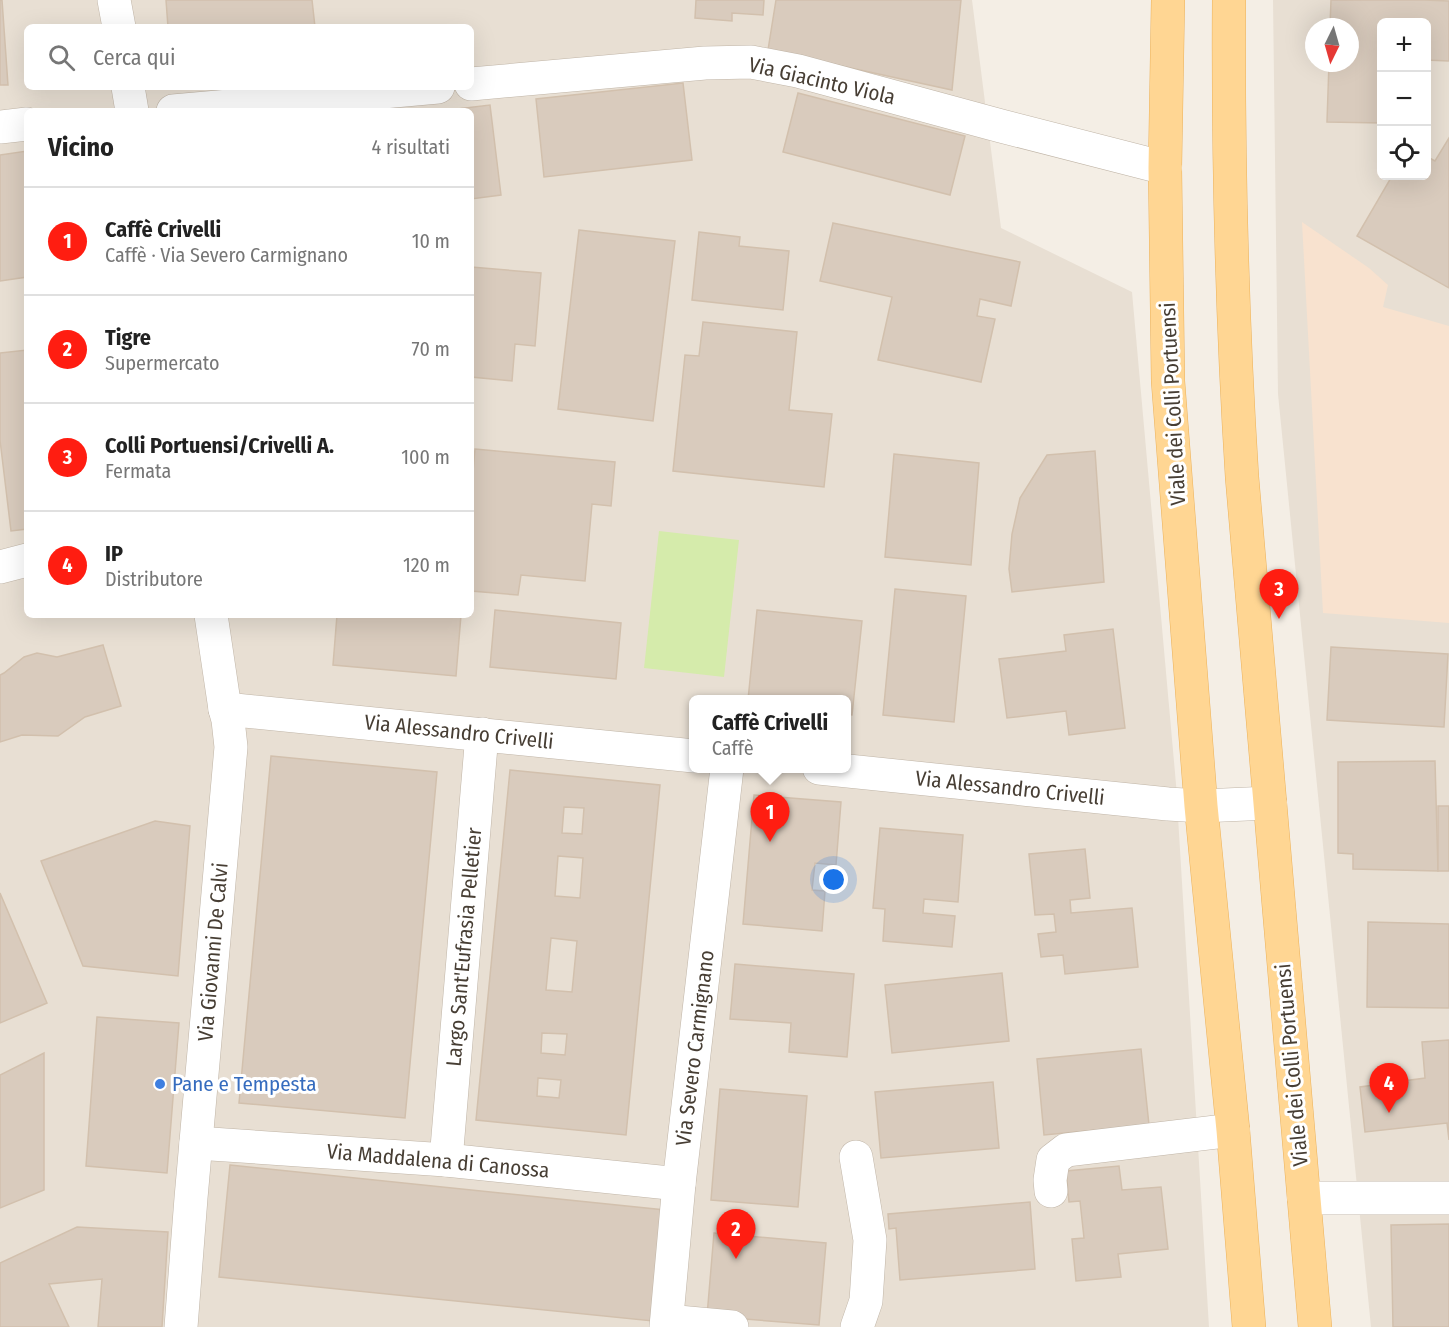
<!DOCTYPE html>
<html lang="it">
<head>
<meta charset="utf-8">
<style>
	body { margin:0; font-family:"Fira Sans Condensed",sans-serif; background:#f6f6f6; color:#222 }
	.controls { position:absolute; right:18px; top:18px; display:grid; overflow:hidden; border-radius:9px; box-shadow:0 6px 24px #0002 }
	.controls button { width:54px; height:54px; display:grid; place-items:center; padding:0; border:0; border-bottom:2px solid #e0e0e0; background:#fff; color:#222; font:30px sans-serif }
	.compass { position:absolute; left:1305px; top:18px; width:54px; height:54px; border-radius:50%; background:#fff; box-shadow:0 6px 24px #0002; rotate:185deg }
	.you { position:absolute; left:834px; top:880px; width:21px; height:21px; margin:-15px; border:4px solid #fff; border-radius:50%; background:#1a73e8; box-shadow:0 0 0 9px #1a73e833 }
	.badge { display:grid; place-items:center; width:39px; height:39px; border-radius:50%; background:#ff1d11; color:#fff; font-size:20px; font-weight:700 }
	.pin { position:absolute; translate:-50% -50px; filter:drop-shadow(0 2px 3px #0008) }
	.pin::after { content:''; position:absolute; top:32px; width:21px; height:18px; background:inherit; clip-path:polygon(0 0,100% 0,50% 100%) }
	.popup { position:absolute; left:689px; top:695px; width:162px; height:78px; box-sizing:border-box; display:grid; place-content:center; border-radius:9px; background:#fff; filter:drop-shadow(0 2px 4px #0005); font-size:20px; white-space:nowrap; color:#767676 }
	.popup b { font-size:22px; color:#222 }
	.popup::after { content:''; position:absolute; left:50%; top:100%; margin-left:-12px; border:12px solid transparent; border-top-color:#fff }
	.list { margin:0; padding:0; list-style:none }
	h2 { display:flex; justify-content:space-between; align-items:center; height:78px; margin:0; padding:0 24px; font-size:26px }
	h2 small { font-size:20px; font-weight:400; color:#767676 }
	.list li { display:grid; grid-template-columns:39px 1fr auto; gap:18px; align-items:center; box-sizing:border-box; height:108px; padding:0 24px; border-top:2px solid #e0e0e0 }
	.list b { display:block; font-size:22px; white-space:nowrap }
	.list p { margin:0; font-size:20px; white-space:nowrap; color:#767676 }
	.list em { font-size:20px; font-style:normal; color:#767676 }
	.icon { flex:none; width:33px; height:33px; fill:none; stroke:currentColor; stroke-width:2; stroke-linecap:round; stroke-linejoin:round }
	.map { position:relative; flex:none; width:1449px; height:1327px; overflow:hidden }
	.search { position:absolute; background:#fff; box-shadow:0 6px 24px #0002; left:24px; top:24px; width:450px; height:66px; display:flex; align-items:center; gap:15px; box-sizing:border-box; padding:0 21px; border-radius:9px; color:#767676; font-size:22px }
	.panel { position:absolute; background:#fff; box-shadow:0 6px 24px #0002; left:24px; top:108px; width:450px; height:510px; border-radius:9px }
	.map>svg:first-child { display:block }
	.residential { fill:#e8dfd3; fill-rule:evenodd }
	.commercial { fill:#f8e2cf }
	.green { fill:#d5ebab }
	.building { fill:#d9cbbd; stroke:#d2c0ad; stroke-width:1.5; fill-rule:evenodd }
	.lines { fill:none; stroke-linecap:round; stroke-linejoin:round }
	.minor-casing { stroke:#c0b5a7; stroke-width:34 }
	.major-casing { stroke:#ecb25b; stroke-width:34 }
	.minor { stroke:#fff; stroke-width:33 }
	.major { stroke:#ffd693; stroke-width:33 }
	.shop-dot { fill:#3f7fe0; stroke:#fff; stroke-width:2 }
	.labels { text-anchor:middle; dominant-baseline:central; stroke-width:6; stroke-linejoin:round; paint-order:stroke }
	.street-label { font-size:21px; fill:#473e34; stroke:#fff }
	.shop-label { font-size:21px; fill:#366cbe; stroke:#fff; text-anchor:start }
</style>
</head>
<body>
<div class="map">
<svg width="1449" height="1327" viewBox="0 0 1449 1327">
	<rect width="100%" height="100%" fill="#f4eee5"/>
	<g class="residential">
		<path d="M0,0H972L1001,228L1132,292L1176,784L1209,1327H0ZM27,27H471V87H27ZM27,111H471V615H27ZM694,700H846V768H694Z"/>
		<path d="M1273,0H1449V1327H1371L1278,394ZM1382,22H1426V176H1382ZM1314,27H1350V63H1314Z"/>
	</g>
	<path class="commercial" d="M1302,222L1369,268L1388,285L1383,307L1449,326V623L1323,613Z"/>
	<path class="green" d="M659,531L739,540L724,677L644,668Z"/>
	<g class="building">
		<path d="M0,0H2L8,85H0Z"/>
		<path d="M166,0H312L315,27H168Z"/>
		<path d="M696,0H764L763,15L732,13V21L695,18Z"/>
		<path d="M776,0H961L952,90L768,50Z"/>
		<path d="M1331,0H1424L1449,1V61L1426,60V22H1382V123L1327,122L1329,63H1350V27H1330Z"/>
		<path d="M683,83L692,160L544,177L536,99Z"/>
		<path d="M798,93L965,136L950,195L783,152Z"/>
		<path d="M490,105L501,195L471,199V111H440Z"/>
		<path d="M1449,138V288L1357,236L1392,176H1426V156L1435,161Z"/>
		<path d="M27,151V277L0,281V155Z"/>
		<path d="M833,223L1020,262L1011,306L980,299L977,316L995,319L981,382L878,360L892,297L820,281Z"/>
		<path d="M579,230L675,241L653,421L558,409Z"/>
		<path d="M699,232L740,237L739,246L789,251L783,310L692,300Z"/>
		<path d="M471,267L541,273L535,346L515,344L512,381L471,377Z"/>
		<path d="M703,322L797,332L789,410L832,414L824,487L673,471L685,355L699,356Z"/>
		<path d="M27,350V529L11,531L0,440V353Z"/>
		<path d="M475,449L615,462L611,506L592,504L585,581L521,575L518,595L471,591V494Z"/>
		<path d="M1095,451L1104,582L1012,592L1009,569L1012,534L1020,498L1047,455Z"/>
		<path d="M894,454L979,463L971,565L885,557Z"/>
		<path d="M895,589L966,596L954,722L883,715Z"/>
		<path d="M495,610L621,623L616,679L490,667Z"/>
		<path d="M757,610L862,621L852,715L846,714V700H748Z"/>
		<path d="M337,615H461L456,676L333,665Z"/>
		<path d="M1113,629L1125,728L1069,735L1066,711L1007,718L999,659L1066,651L1064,635Z"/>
		<path d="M103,645L121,706L85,717L58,736L22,735L0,742V675L4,673L24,657L37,653L57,657Z"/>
		<path d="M1331,647L1448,654L1444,727L1327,720Z"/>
		<path d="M271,756L437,772L405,1118L239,1103Z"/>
		<path d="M1435,761L1438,871L1353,869V854L1338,853V762Z"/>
		<path d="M510,770L660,785L626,1135L476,1120ZM564,807L584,808L582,834L562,833ZM558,856L583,858L580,898L555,896ZM551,938L577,941L572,992L546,990ZM542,1033L567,1034L565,1055L541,1053ZM538,1078L561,1080L559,1098L537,1096Z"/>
		<path d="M754,795L841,802L836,865L815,863L812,890L825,891L822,931L743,924Z"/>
		<rect x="1438" y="806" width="11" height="65"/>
		<path d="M155,821L190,826L178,976L83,966L41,861Z"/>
		<path d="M880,828L963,835L958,902L924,899L923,913L955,916L952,947L883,941L885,909L873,908Z"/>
		<path d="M1085,849L1090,898L1070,900L1071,913L1132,908L1138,967L1065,974L1063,955L1041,957L1038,934L1056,932L1054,914L1035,915L1029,854Z"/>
		<path d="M0,893L47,1003L0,1023Z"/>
		<path d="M1368,922L1449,924V1008L1367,1007Z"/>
		<path d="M735,964L854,974L847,1057L789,1052L791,1023L730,1019Z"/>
		<path d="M1002,973L1009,1041L892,1053L885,985Z"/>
		<path d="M97,1017L179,1023L167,1173L86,1166Z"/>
		<path d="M1449,1040V1140L1447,1123L1365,1132L1360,1087L1425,1078L1422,1042Z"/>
		<path d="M1141,1049L1149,1125L1044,1135L1037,1059Z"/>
		<path d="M44,1053V1190L0,1208V1075Z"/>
		<path d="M993,1082L999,1148L881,1158L875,1092Z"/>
		<path d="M720,1089L807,1096L798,1207L711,1200Z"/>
		<path d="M230,1165L665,1210L653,1321L219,1277Z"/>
		<path d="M1119,1166L1122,1190L1161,1187L1168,1249L1118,1254L1121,1277L1076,1281L1072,1239L1084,1238L1080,1201L1069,1202L1066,1171Z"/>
		<path d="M1030,1202L1035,1269L900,1280L896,1228L889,1229L888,1214Z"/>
		<path d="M1449,1224V1327H1393L1391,1225Z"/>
		<path d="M77,1227L168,1232L162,1327H98L102,1279L49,1284L69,1327H0V1263Z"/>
		<path d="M714,1233L826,1243L819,1325L707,1316Z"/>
	</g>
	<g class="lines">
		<defs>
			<g id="minor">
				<path d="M114,0L119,27"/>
				<path d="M471,84L705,63L751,62L798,71L1001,126L1165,168"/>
				<path d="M128,87L132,111"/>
				<path d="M173,111L438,87"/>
				<path d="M0,127L27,124"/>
				<path d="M0,567L27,560"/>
				<path d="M225,709L694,756"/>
				<path d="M819,768L1168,804L1201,806L1270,803"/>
				<path d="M196,1143L446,1160L679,1184"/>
				<path d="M856,1157L870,1240L866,1301L857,1327"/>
				<path d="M446,1160L482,734"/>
				<path d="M1051,1191L1050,1180L1053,1160L1066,1150L1233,1130"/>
				<path d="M1304,1198H1449"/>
				<path d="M667,1321L732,1327"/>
				<path d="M181,1327L191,1198L231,747L228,720L225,709L211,615"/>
				<path d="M666,1327L679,1184L727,768"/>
			</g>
			<g id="major">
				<path d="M1168,0L1165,168L1168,381L1201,806L1233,1130L1249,1327"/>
				<path d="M1229,0C1228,159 1232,319 1242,477L1315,1327"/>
			</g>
		</defs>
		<use href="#minor" class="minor-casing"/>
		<use href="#major" class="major-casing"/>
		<use href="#minor" class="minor"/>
		<use href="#major" class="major"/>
	</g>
	<circle class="shop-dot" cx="160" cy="1084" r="6"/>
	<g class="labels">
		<g class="street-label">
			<text transform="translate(822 81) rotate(13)">Via Giacinto Viola</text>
			<text transform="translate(1173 404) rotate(-93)">Viale dei Colli Portuensi</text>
			<text transform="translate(459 732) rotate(6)">Via Alessandro Crivelli</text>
			<text transform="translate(1010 788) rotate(6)">Via Alessandro Crivelli</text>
			<text transform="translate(464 947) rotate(-85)">Largo Sant'Eufrasia Pelletier</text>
			<text transform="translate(213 952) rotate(-85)">Via Giovanni De Calvi</text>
			<text transform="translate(695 1048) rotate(-83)">Via Severo Carmignano</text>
			<text transform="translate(1292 1065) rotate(-95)">Viale dei Colli Portuensi</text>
			<text transform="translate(438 1161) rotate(5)">Via Maddalena di Canossa</text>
		</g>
		<g class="shop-label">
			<text x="172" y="1084">Pane e Tempesta</text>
		</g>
	</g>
</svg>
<div class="controls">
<button>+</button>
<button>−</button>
<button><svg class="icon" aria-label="locate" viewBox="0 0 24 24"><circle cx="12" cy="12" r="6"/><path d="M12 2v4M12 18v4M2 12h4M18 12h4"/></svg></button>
</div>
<svg class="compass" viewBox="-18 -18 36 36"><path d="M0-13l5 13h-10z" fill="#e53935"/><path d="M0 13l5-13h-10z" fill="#767676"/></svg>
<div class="you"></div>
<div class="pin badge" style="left:770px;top:842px">1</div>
<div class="popup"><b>Caffè Crivelli</b>Caffè</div>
<div class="pin badge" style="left:736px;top:1259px">2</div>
<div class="pin badge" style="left:1279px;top:619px">3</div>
<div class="pin badge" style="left:1389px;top:1113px">4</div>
<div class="search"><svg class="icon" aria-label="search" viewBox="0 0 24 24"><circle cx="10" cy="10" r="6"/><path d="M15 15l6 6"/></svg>Cerca qui</div>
<section class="panel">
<h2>Vicino<small>4 risultati</small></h2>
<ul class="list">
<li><span class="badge">1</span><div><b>Caffè Crivelli</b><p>Caffè · Via Severo Carmignano</p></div><em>10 m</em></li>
<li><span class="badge">2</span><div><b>Tigre</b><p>Supermercato</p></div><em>70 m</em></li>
<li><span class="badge">3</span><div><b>Colli Portuensi/Crivelli A.</b><p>Fermata</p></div><em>100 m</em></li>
<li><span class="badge">4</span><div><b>IP</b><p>Distributore</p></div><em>120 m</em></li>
</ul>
</section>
</div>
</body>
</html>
